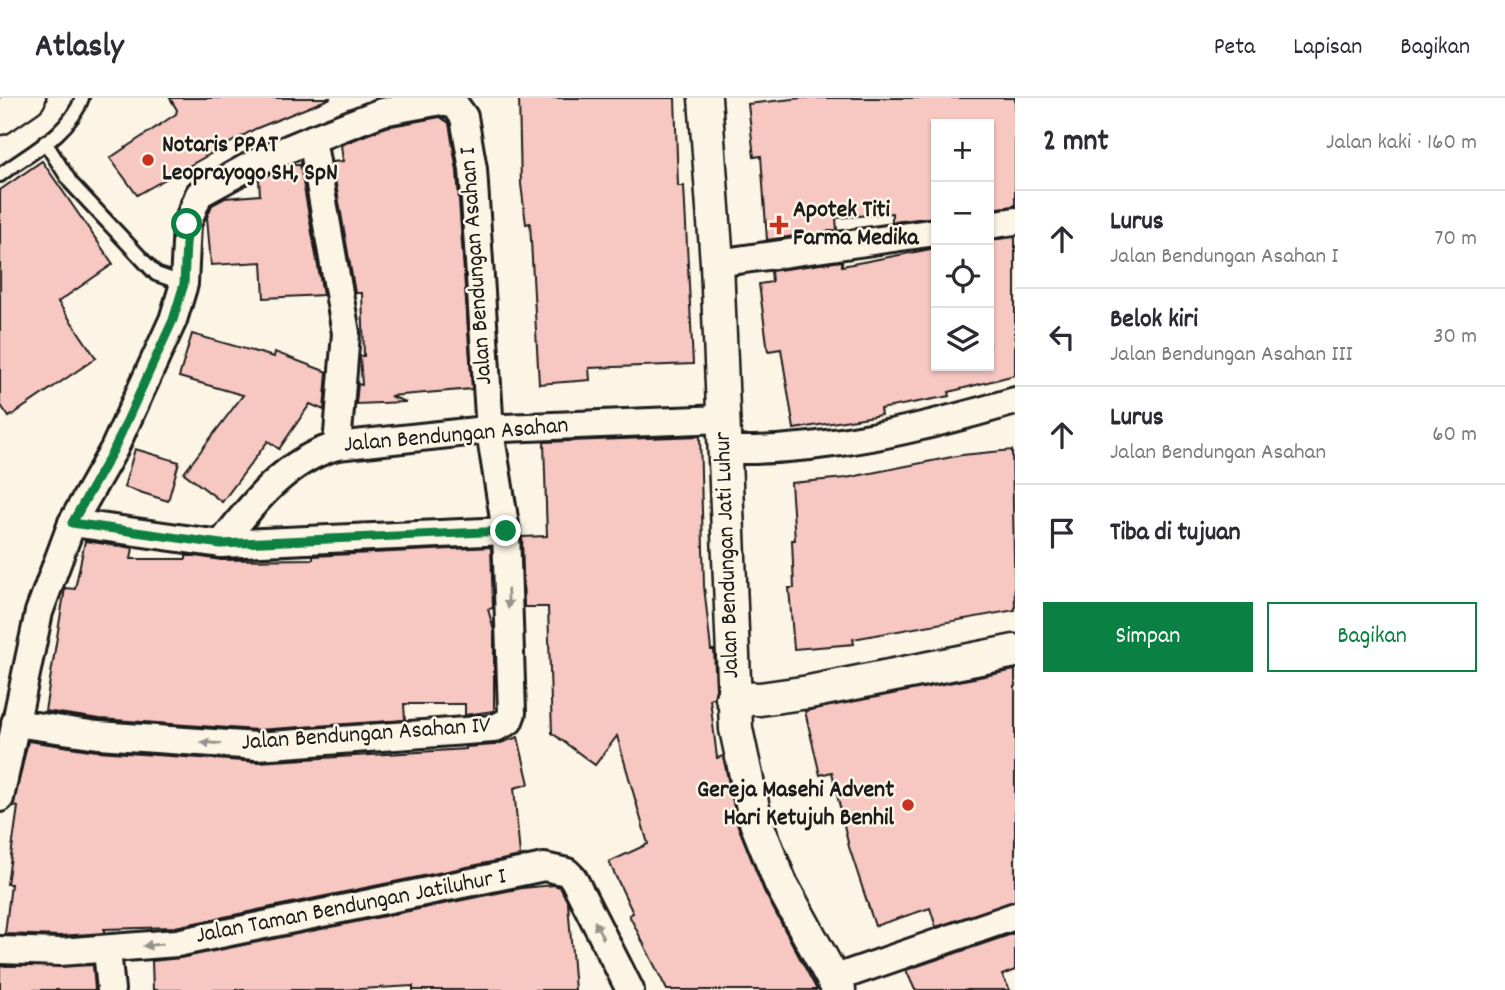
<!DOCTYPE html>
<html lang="id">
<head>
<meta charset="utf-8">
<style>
	body { margin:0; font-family:Dekko,sans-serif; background:#f7f7f7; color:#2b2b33 }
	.controls { position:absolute; right:21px; top:21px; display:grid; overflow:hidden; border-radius:0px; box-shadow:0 2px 5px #0004 }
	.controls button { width:63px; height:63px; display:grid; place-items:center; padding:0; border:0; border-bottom:2px solid #e1e1e2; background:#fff; color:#2b2b33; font:35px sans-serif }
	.stop { position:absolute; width:21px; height:21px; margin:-16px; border:5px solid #0b8043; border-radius:50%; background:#fff }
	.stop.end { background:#0b8043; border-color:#fff; box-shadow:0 2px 7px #0008 }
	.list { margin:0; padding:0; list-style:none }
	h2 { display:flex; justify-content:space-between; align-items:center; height:91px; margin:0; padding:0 28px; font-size:30px }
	h2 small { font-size:23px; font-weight:400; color:#7c7c81 }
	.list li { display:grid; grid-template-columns:46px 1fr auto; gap:21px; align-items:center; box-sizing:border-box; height:98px; padding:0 28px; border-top:2px solid #e1e1e2 }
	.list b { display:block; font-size:26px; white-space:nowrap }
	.list p { margin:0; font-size:23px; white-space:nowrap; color:#7c7c81 }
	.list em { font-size:23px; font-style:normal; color:#7c7c81 }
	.actions { display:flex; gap:14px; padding:21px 28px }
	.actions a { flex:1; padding:16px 0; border:2px solid #0b8043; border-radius:0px; text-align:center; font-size:24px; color:#0b8043 }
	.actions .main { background:#0b8043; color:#fff }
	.icon { flex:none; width:38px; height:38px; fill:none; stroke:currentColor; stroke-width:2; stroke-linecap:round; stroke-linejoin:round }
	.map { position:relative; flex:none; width:1015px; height:892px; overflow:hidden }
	header { display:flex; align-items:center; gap:42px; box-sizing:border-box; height:98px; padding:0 35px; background:#fff; border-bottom:2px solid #e1e1e2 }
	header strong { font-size:33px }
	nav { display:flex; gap:38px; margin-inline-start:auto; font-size:24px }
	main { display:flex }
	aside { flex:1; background:#fff }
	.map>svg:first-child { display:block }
	.building { fill:#f7c7c2; stroke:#1c1c1c; stroke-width:2 }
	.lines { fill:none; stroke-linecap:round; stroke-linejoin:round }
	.service-casing { stroke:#1c1c1c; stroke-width:18 }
	.minor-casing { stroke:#1c1c1c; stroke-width:32 }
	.tertiary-casing { stroke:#1c1c1c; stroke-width:37 }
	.service { stroke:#fcf5e5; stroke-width:12 }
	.minor { stroke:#fcf5e5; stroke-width:26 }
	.tertiary { stroke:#fcf5e5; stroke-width:32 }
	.oneway { fill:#97938b }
	.route { stroke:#0b8043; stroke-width:9 }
	.poi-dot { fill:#c8321e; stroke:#fcf5e5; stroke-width:2.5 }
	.labels { text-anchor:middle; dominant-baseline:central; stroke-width:5; stroke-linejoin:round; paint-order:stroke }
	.poi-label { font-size:24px; font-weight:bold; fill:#1c1c1c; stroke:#fcf5e5; text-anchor:start }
	.street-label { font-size:24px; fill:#1c1c1c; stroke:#fcf5e5 }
</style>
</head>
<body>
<header>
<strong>Atlasly</strong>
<nav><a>Peta</a><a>Lapisan</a><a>Bagikan</a></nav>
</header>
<main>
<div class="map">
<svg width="1015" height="892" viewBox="0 0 1015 892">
	<rect width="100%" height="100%" fill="#fcf5e5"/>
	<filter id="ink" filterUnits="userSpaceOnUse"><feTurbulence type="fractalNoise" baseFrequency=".0143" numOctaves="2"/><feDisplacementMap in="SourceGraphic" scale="14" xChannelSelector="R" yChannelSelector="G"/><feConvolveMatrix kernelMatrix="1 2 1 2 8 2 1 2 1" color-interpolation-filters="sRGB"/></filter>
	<g filter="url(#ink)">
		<g class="building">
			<path d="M170,0H331L255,31L137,97L110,60L176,16L177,12Z"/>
			<path d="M519,0H675L678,88H684L693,266L589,270L590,282L539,286L530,125L526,126L521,86Z"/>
			<path d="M802,0H1015V108L989,111V26H936V119L892,124V115L836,120L837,132L767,142L761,58L754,59L748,6Z"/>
			<path d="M440,19L449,25L457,73L472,291L390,298L406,304L356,306L358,286L362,287L360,258H364L362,195H355L332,64L343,63L341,47L386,29Z"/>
			<path d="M42,63L113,166L58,204L96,260L9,319L0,306V92Z"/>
			<path d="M289,67H300L323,197L264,200L262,164L211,167L207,119L212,107L225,100L260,97L259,81Z"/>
			<path d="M1015,139V277L949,294L950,298L880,311L881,317L794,331L781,251L768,253L759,186L772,184L771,173L842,163V168L936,150V268H989V142Z"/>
			<path d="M192,236L274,259L275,254L327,274L324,312L310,306L279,351L268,343L222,404L184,375L243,297L179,279Z"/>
			<path d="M700,338L704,488L711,552H714L716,591L714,600L710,601L717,660L723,658L738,728L764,793L817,892H667L629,817L633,815L609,764L648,746L617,638L595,667L552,635L548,509H524L522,439L547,438L544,344Z"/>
			<path d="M135,351L179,364L168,403L124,389Z"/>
			<path d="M1012,352L1015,512L853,541L854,546L794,551L789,490H794L792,442H795L791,385L846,380L962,357Z"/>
			<path d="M85,443L133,450L131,461H186V458H195L221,462L313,461V458L491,449L493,510L488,511L494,533V613L465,617V606H404L405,622L257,632L100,621L45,613L65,490L75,491Z"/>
			<path d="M1015,572V803L936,829L930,810L875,828L849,749L832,674L820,677L805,613Z"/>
			<path d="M518,639L529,686L514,690L520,758L175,829L104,831V835L60,838L5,836L11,786H7L18,709L13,708L28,643L97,653L258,664L466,651V649L495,647Z"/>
			<path d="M554,787L560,789L568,805L575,892H413V888L342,892H153L152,863L180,860L522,790Z"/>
			<path d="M1015,835V872L1002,877L1010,892H915L906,872Z"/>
			<path d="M93,867L95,892H0V868Z"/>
		</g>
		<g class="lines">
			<defs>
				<g id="service">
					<path d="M45,44L71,85L156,176L184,186"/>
					<path d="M0,77C29,55 70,36 82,0"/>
				</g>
				<g id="minor">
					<path d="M312,41L346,235L337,348"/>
					<path d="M989,127L1015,123"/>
					<path d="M717,165L936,134"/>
					<path d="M726,352C825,354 920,331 1015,303"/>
					<path d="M72,425L221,446L506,433"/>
					<path d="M221,446C252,406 286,362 337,348L504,330L723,321"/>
					<path d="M0,700L39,514L72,425L114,351L173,222L184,186L187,126L199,96L261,62L312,41L382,14L441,3L456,8L464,19L473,71L490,333L506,433L512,615L509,623L493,631L257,648L98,637L15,625"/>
					<path d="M0,852L60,854L177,845L544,769L567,774L573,780L630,892"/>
					<path d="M107,852L111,892"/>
					<path d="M833,881L1015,818"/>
				</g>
				<g id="tertiary">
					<path d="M705,0L717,165L736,631L756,724L781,786L839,892"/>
					<path d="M0,20L29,0"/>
					<path d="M732,600L760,601L809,594L1015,553"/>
				</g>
			</defs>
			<use href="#service" class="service-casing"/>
			<use href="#minor" class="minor-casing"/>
			<use href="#tertiary" class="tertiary-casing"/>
			<use href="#service" class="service"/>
			<use href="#minor" class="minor"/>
			<use href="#tertiary" class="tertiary"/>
		</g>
		<defs><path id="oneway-solid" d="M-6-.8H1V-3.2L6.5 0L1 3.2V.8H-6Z" transform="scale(1.75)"/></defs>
		<g class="oneway">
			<use href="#oneway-solid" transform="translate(508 501) rotate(88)"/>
			<use href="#oneway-solid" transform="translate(211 645) rotate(-176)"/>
			<use href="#oneway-solid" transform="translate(599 832) rotate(-116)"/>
			<use href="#oneway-solid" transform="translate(153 847) rotate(174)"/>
		</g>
	</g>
	<g class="lines" filter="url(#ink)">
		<path class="route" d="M187,126L184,186L173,222L114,351L72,425L221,446L506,433"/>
	</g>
	<g class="poi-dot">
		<circle cx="148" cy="62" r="7"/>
		<path d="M775.5 116.5h7v7h7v7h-7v7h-7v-7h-7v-7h7z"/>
		<circle cx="908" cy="707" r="7"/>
	</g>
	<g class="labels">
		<g class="poi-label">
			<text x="162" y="48">Notaris PPAT<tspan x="162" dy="28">Leoprayogo SH, SpN</tspan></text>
			<text x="793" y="113">Apotek Titi<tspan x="793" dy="28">Farma Medika</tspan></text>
			<text x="894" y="693" text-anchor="end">Gereja Masehi Advent<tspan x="894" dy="28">Hari Ketujuh Benhil</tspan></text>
		</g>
		<g class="street-label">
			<text transform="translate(477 168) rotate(-94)">Jalan Bendungan Asahan I</text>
			<text transform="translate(456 338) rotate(-5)">Jalan Bendungan Asahan</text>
			<text transform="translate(728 457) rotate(-92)">Jalan Bendungan Jati Luhur</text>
			<text transform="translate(366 637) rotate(-4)">Jalan Bendungan Asahan IV</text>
			<text transform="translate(351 809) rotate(-11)">Jalan Taman Bendungan Jatiluhur I</text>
		</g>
	</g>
</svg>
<div class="controls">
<button>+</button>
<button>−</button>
<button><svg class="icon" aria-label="locate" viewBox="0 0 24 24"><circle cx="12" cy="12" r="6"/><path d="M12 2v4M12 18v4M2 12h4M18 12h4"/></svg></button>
<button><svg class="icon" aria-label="layers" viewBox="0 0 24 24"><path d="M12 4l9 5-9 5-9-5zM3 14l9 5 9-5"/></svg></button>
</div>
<div class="stop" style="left:187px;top:126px"></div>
<div class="stop end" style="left:506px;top:433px"></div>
</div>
<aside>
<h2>2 mnt<small>Jalan kaki · 160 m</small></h2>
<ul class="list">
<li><svg class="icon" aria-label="ahead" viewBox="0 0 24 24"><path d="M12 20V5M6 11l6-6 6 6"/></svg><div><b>Lurus</b><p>Jalan Bendungan Asahan I</p></div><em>70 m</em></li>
<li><svg class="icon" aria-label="left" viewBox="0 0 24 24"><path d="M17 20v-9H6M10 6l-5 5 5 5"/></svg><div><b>Belok kiri</b><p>Jalan Bendungan Asahan III</p></div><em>30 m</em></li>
<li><svg class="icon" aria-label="ahead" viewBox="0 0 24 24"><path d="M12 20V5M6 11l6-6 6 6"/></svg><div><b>Lurus</b><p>Jalan Bendungan Asahan</p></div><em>60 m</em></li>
<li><svg class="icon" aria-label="arrive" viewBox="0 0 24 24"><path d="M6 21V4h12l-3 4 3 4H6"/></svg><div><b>Tiba di tujuan</b></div></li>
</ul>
<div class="actions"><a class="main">Simpan</a><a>Bagikan</a></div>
</aside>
</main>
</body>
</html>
